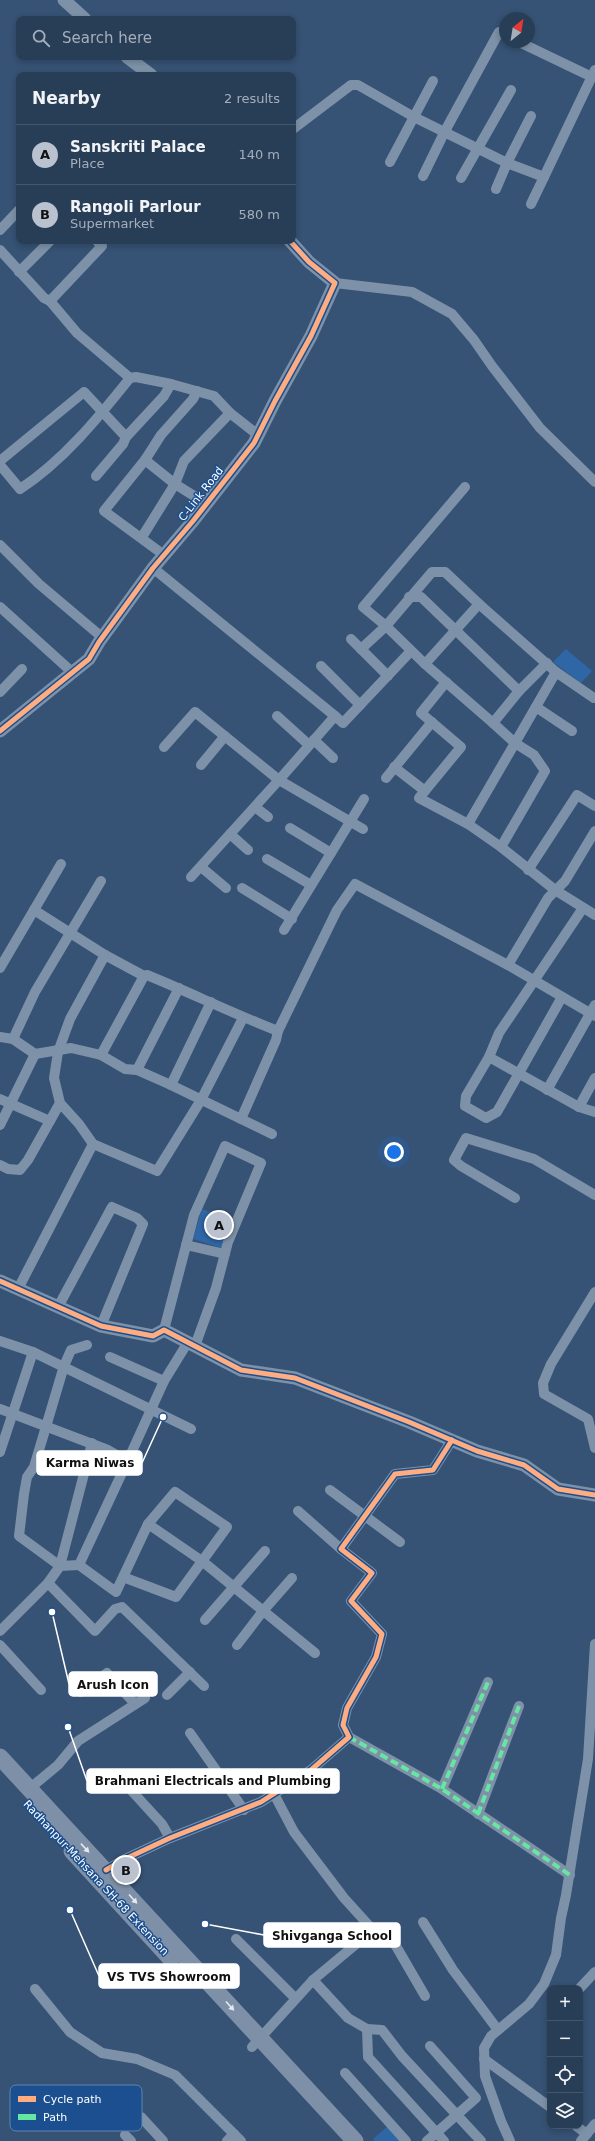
<!DOCTYPE html>
<html lang="en">
<head>
<meta charset="utf-8">
<style>
	body { margin:0; font-family:"DejaVu Sans",sans-serif; background:#344961; color:#f1f3f6 }
	.controls { position:absolute; right:12px; bottom:12px; display:grid; overflow:hidden; border-radius:8px; box-shadow:0 2px 6px #0003 }
	.controls button { width:36px; height:36px; display:grid; place-items:center; padding:0; border:0; border-bottom:1px solid #44576d; background:#283e57; color:#f1f3f6; font:20px sans-serif }
	.compass { position:absolute; left:499px; top:12px; width:36px; height:36px; border-radius:50%; background:#283e57; box-shadow:0 2px 6px #0003; rotate:30deg }
	.you { position:absolute; left:394px; top:1152px; width:14px; height:14px; margin:-10px; border:3px solid #fff; border-radius:50%; background:#1a73e8; box-shadow:0 0 0 6px #1a73e833 }
	.badge { display:grid; place-items:center; width:26px; height:26px; border-radius:50%; background:#b9c2ce; color:#111; font-size:13px; font-weight:700 }
	.pin { position:absolute; translate:-50% -50%; border:2px solid #fff; box-shadow:0 1px 4px #0006 }
	.list { margin:0; padding:0; list-style:none }
	h2 { display:flex; justify-content:space-between; align-items:center; height:52px; margin:0; padding:0 16px; font-size:17px }
	h2 small { font-size:13px; font-weight:400; color:#a5aeba }
	.list li { display:grid; grid-template-columns:26px 1fr auto; gap:12px; align-items:center; box-sizing:border-box; height:60px; padding:0 16px; border-top:1px solid #44576d }
	.list b { display:block; font-size:15px; white-space:nowrap }
	.list p { margin:0; font-size:13px; white-space:nowrap; color:#a5aeba }
	.list em { font-size:13px; font-style:normal; color:#a5aeba }
	.icon { flex:none; width:22px; height:22px; fill:none; stroke:currentColor; stroke-width:2; stroke-linecap:round; stroke-linejoin:round }
	.map { position:relative; flex:none; width:595px; height:2141px; overflow:hidden }
	.search { position:absolute; background:#283e57; box-shadow:0 2px 6px #0003; left:16px; top:16px; width:280px; height:44px; display:flex; align-items:center; gap:10px; box-sizing:border-box; padding:0 14px; border-radius:8px; color:#a5aeba; font-size:15px }
	.panel { position:absolute; background:#283e57; box-shadow:0 2px 6px #0003; left:16px; top:72px; width:280px; height:172px; border-radius:8px }
	.map>svg:first-child { display:block }
	.green { fill:#2f66a5 }
	.lines { fill:none; stroke-linecap:round; stroke-linejoin:round }
	.minor { stroke:#7d92a8; stroke-width:10 }
	.tertiary { stroke:#7d92a8; stroke-width:13 }
	.trunk { stroke:#7e90a7; stroke-width:17 }
	.quiet { stroke:#66e7a1; stroke-width:4; stroke-dasharray:8 4; stroke-linecap:butt }
	.cycleway-casing { stroke:#1b4f8f; stroke-width:8 }
	.cycleway { stroke:#ffac80; stroke-width:5 }
	.oneway { fill:#e5e9ed }
	.labels { text-anchor:middle; dominant-baseline:central; stroke-width:3; stroke-linejoin:round; paint-order:stroke }
	.street-label { font-size:11px; fill:#fff; stroke:#1b4f8f }
	.key { fill:#1b4f8f; stroke:#5f84b1; stroke-width:1 }
	.key-label { font-size:11px; fill:#fff }
	.leader { fill:none; stroke:#fff; stroke-width:1.5 }
	.callout-dot { fill:#fff; stroke:#1b4f8f; stroke-width:1.5 }
	.callout { fill:#fff; stroke:#fff; stroke-width:1.5 }
	.callout-label { font-size:12px; text-anchor:middle; font-weight:bold; fill:#111 }
</style>
</head>
<body>
<div class="map">
<svg width="595" height="2141" viewBox="0 0 595 2141">
	<rect width="100%" height="100%" fill="#365274"/>
	<g class="green">
		<path d="M566,649L592,671L581,683L553,662Z"/>
		<path d="M202,1209L231,1219L222,1248L193,1239Z"/>
		<path d="M388,2126L402,2141H374L373,2139Z"/>
	</g>
	<g class="lines">
		<g class="minor">
			<path d="M519,42L592,77"/>
			<path d="M293,129L351,85H358L414,117L507,163L531,116"/>
			<path d="M390,162L433,81"/>
			<path d="M423,176L445,131L499,32L505,35"/>
			<path d="M461,178L511,90"/>
			<path d="M496,189L507,163L544,177L595,70"/>
			<path d="M531,204L544,177"/>
			<path d="M0,230L19,210"/>
			<path d="M0,250L44,298L50,301L77,333L130,378"/>
			<path d="M19,272L50,241"/>
			<path d="M335,283L412,292L452,314L474,340L492,366L540,428L595,482"/>
			<path d="M50,301L102,246L97,241"/>
			<path d="M145,460L175,484L207,504"/>
			<path d="M0,461L84,392L126,437"/>
			<path d="M0,465L20,489C63,461 98,418 130,378L136,377L171,384L214,396L230,413L258,435"/>
			<path d="M96,476L123,444L126,437L164,396L171,384"/>
			<path d="M465,487L363,607L386,626L432,572H445L479,604"/>
			<path d="M142,537L175,484L184,461L230,413"/>
			<path d="M0,545L39,584L103,638"/>
			<path d="M164,555L104,511L145,460L161,435L193,399L197,391"/>
			<path d="M153,568L335,716"/>
			<path d="M409,597H421L519,691L547,663"/>
			<path d="M0,607L72,672"/>
			<path d="M351,639L388,676"/>
			<path d="M361,649L386,626L425,664L479,604L556,672"/>
			<path d="M425,664L493,723"/>
			<path d="M321,666L360,705"/>
			<path d="M446,682L421,713L461,747L419,798L468,824L501,847L555,890L595,915"/>
			<path d="M519,691L493,723L515,743L556,672L594,698"/>
			<path d="M0,692L22,669"/>
			<path d="M536,707L572,731"/>
			<path d="M277,716L309,745"/>
			<path d="M314,740L333,758"/>
			<path d="M164,747L195,712L279,780L191,877"/>
			<path d="M201,765L225,736"/>
			<path d="M394,767L425,791"/>
			<path d="M386,778L432,722"/>
			<path d="M255,807L268,817"/>
			<path d="M468,824L515,743L534,755L545,771L501,847"/>
			<path d="M290,828L331,853"/>
			<path d="M363,829L279,780L335,716L343,723L411,651"/>
			<path d="M230,834L248,850"/>
			<path d="M267,859L311,885"/>
			<path d="M201,867L226,888"/>
			<path d="M528,870L577,795L595,806"/>
			<path d="M242,888L292,919"/>
			<path d="M34,910L105,955L144,976L147,975C191,993 234,1014 278,1031"/>
			<path d="M284,930L364,799"/>
			<path d="M105,955L70,1019L58,1052L54,1078L60,1103L79,1124L93,1144L157,1171L201,1100L243,1018"/>
			<path d="M508,965L548,898L565,881L595,831"/>
			<path d="M0,968L61,864"/>
			<path d="M562,997L497,1112L486,1118L465,1106L466,1096L489,1057L499,1033L583,908"/>
			<path d="M0,1037L13,1039L35,1054L71,1048L101,1055L125,1069L137,1070L171,1085L272,1134"/>
			<path d="M13,1039L35,992L101,881"/>
			<path d="M101,1055L144,976"/>
			<path d="M489,1057L579,1107L595,1112"/>
			<path d="M137,1070L179,988"/>
			<path d="M171,1085L211,1002"/>
			<path d="M547,1090L595,1005"/>
			<path d="M0,1099L50,1121"/>
			<path d="M579,1107L595,1078"/>
			<path d="M241,1119L276,1040L278,1031L337,910L355,884L508,965L595,1016"/>
			<path d="M0,1125L35,1054"/>
			<path d="M0,1165L8,1169L20,1170L28,1160L60,1103"/>
			<path d="M515,1198L461,1166L454,1160L466,1138L534,1159L595,1195"/>
			<path d="M186,1245L225,1254"/>
			<path d="M18,1289L93,1144"/>
			<path d="M595,1292L551,1364L543,1383L544,1394L588,1419L595,1448"/>
			<path d="M58,1307L112,1207L137,1218L143,1224L101,1326"/>
			<path d="M164,1330L194,1215L225,1146L261,1163L228,1242L216,1288L195,1346"/>
			<path d="M0,1341L33,1352L191,1429"/>
			<path d="M110,1357L164,1381"/>
			<path d="M0,1409L108,1450L122,1458H129L164,1381L188,1342"/>
			<path d="M92,1443L60,1566L79,1565L129,1458"/>
			<path d="M0,1452L33,1352"/>
			<path d="M330,1490L400,1542"/>
			<path d="M298,1511L341,1549"/>
			<path d="M148,1524L202,1561L315,1653"/>
			<path d="M79,1565L116,1592L148,1524L175,1492L227,1527L176,1597L123,1577"/>
			<path d="M48,1583L95,1631L115,1609L122,1607L204,1686"/>
			<path d="M205,1620L265,1551"/>
			<path d="M0,1631L48,1583L60,1566L19,1536L24,1494L27,1477L34,1467L64,1366L71,1350L87,1345"/>
			<path d="M0,1645L41,1690"/>
			<path d="M237,1645L263,1611L292,1578"/>
			<path d="M81,1692L107,1673L135,1704"/>
			<path d="M167,1695L190,1672"/>
			<path d="M190,1733L244,1810"/>
			<path d="M349,1737L442,1789L570,1875"/>
			<path d="M29,1789L58,1765L78,1741L145,1698"/>
			<path d="M130,1789L162,1824L170,1838"/>
			<path d="M442,1789L488,1682"/>
			<path d="M274,1794L294,1832L344,1898L373,1930L386,1934L396,1946L425,1996"/>
			<path d="M478,1814L519,1706"/>
			<path d="M106,1870L125,1859L170,1838L261,1802L311,1770L349,1737L343,1725L347,1708L376,1657L382,1634L351,1601L372,1573L341,1549L395,1474L433,1470L452,1440"/>
			<path d="M423,1922L453,1970L498,2030"/>
			<path d="M236,1939L295,1998"/>
			<path d="M313,1980L348,2018L367,2029L382,2030L402,2056L481,2141"/>
			<path d="M580,1988L595,1972"/>
			<path d="M35,1989L70,2032L102,2053L137,2059L175,2075L241,2141"/>
			<path d="M367,2029L368,2057L444,2141"/>
			<path d="M252,2047L313,1980L373,1930"/>
			<path d="M484,2059L550,2107"/>
			<path d="M345,2073L406,2141"/>
			<path d="M141,2117L163,2141"/>
			<path d="M576,2126L587,2134"/>
			<path d="M125,2135L131,2141"/>
			<path d="M227,2141L234,2134"/>
			<path d="M427,2141L476,2098L430,2046"/>
			<path d="M510,2141L501,2121L485,2076L484,2048L491,2036L529,2004L544,1984L556,1955L561,1918L566,1895L588,1759L595,1644"/>
			<path d="M581,2141L595,2124"/>
		</g>
		<g class="tertiary">
			<path d="M64,0L85,19"/>
			<path d="M127,57L151,75"/>
			<path d="M0,731L89,659L99,642L153,568L193,521L254,443L275,401L311,336L335,283L309,262L290,241"/>
			<path d="M0,1281L101,1326L153,1336L164,1330L241,1370L295,1378L409,1422L477,1451L524,1465L558,1489L595,1495"/>
		</g>
		<g class="trunk">
			<path d="M0,1757L355,2141"/>
			<path d="M72,1851L171,1959"/>
		</g>
		<g class="quiet">
			<path d="M349,1737L442,1789L570,1875"/>
			<path d="M442,1789L488,1682"/>
			<path d="M478,1814L519,1706"/>
		</g>
		<defs>
			<g id="cycleway">
				<path d="M0,731L89,659L99,642L153,568L193,521L254,443L275,401L311,336L335,283L309,262L290,241"/>
				<path d="M0,1281L101,1326L153,1336L164,1330L241,1370L295,1378L409,1422L477,1451L524,1465L558,1489L595,1495"/>
				<path d="M106,1870L125,1859L170,1838L261,1802L311,1770L349,1737L343,1725L347,1708L376,1657L382,1634L351,1601L372,1573L341,1549L395,1474L433,1470L452,1440"/>
			</g>
		</defs>
		<use href="#cycleway" class="cycleway-casing"/>
		<use href="#cycleway" class="cycleway"/>
	</g>
	<defs><path id="oneway-solid" d="M-6-.8H1V-3.2L6.5 0L1 3.2V.8H-6Z"/></defs>
	<g class="oneway">
		<use href="#oneway-solid" transform="translate(85 1848) rotate(47)"/>
		<use href="#oneway-solid" transform="translate(133 1899) rotate(48)"/>
		<use href="#oneway-solid" transform="translate(230 2006) rotate(48)"/>
	</g>
	<g class="labels">
		<g class="street-label">
			<text transform="translate(201 494) rotate(-52)">C-Link Road</text>
			<text transform="translate(96 1878) rotate(47)">Radhanpur-Mehsana SH-68 Extension</text>
		</g>
	</g>
	<rect x="10" y="2085" width="132" height="46" rx="6" class="key"/>
	<rect x="18" y="2096" width="18" height="6" fill="#ffac80"/>
	<rect x="18" y="2114" width="18" height="6" fill="#66e7a1"/>
	<g class="key-label">
		<text x="43" y="2103">Cycle path</text>
		<text x="43" y="2121">Path</text>
	</g>
	<path class="leader" d="M163 1417L142 1463M52 1612L69 1684M68 1727L87 1781M205 1924L264 1935M70 1910L99 1976"/>
	<g class="callout-dot">
		<circle cx="163" cy="1417" r="4"/>
		<circle cx="52" cy="1612" r="4"/>
		<circle cx="68" cy="1727" r="4"/>
		<circle cx="205" cy="1924" r="4"/>
		<circle cx="70" cy="1910" r="4"/>
	</g>
	<g class="callout">
		<rect x="37" y="1451" width="105" height="24" rx="4"/>
		<rect x="69" y="1672" width="88" height="24" rx="4"/>
		<rect x="87" y="1769" width="252" height="24" rx="4"/>
		<rect x="264" y="1923" width="136" height="24" rx="4"/>
		<rect x="99" y="1964" width="140" height="24" rx="4"/>
	</g>
	<g class="callout-label">
		<text x="90" y="1467">Karma Niwas</text>
		<text x="113" y="1689">Arush Icon</text>
		<text x="213" y="1785">Brahmani Electricals and Plumbing</text>
		<text x="332" y="1940">Shivganga School</text>
		<text x="169" y="1981">VS TVS Showroom</text>
	</g>
</svg>
<div class="controls">
<button>+</button>
<button>−</button>
<button><svg class="icon" aria-label="locate" viewBox="0 0 24 24"><circle cx="12" cy="12" r="6"/><path d="M12 2v4M12 18v4M2 12h4M18 12h4"/></svg></button>
<button><svg class="icon" aria-label="layers" viewBox="0 0 24 24"><path d="M12 4l9 5-9 5-9-5zM3 14l9 5 9-5"/></svg></button>
</div>
<svg class="compass" viewBox="-18 -18 36 36"><path d="M0-13l5 13h-10z" fill="#e53935"/><path d="M0 13l5-13h-10z" fill="#a5aeba"/></svg>
<div class="you"></div>
<div class="pin badge" style="left:219px;top:1225px">A</div>
<div class="pin badge" style="left:126px;top:1870px">B</div>
<div class="search"><svg class="icon" aria-label="search" viewBox="0 0 24 24"><circle cx="10" cy="10" r="6"/><path d="M15 15l6 6"/></svg>Search here</div>
<section class="panel">
<h2>Nearby<small>2 results</small></h2>
<ul class="list">
<li><span class="badge">A</span><div><b>Sanskriti Palace</b><p>Place</p></div><em>140 m</em></li>
<li><span class="badge">B</span><div><b>Rangoli Parlour</b><p>Supermarket</p></div><em>580 m</em></li>
</ul>
</section>
</div>
</body>
</html>
